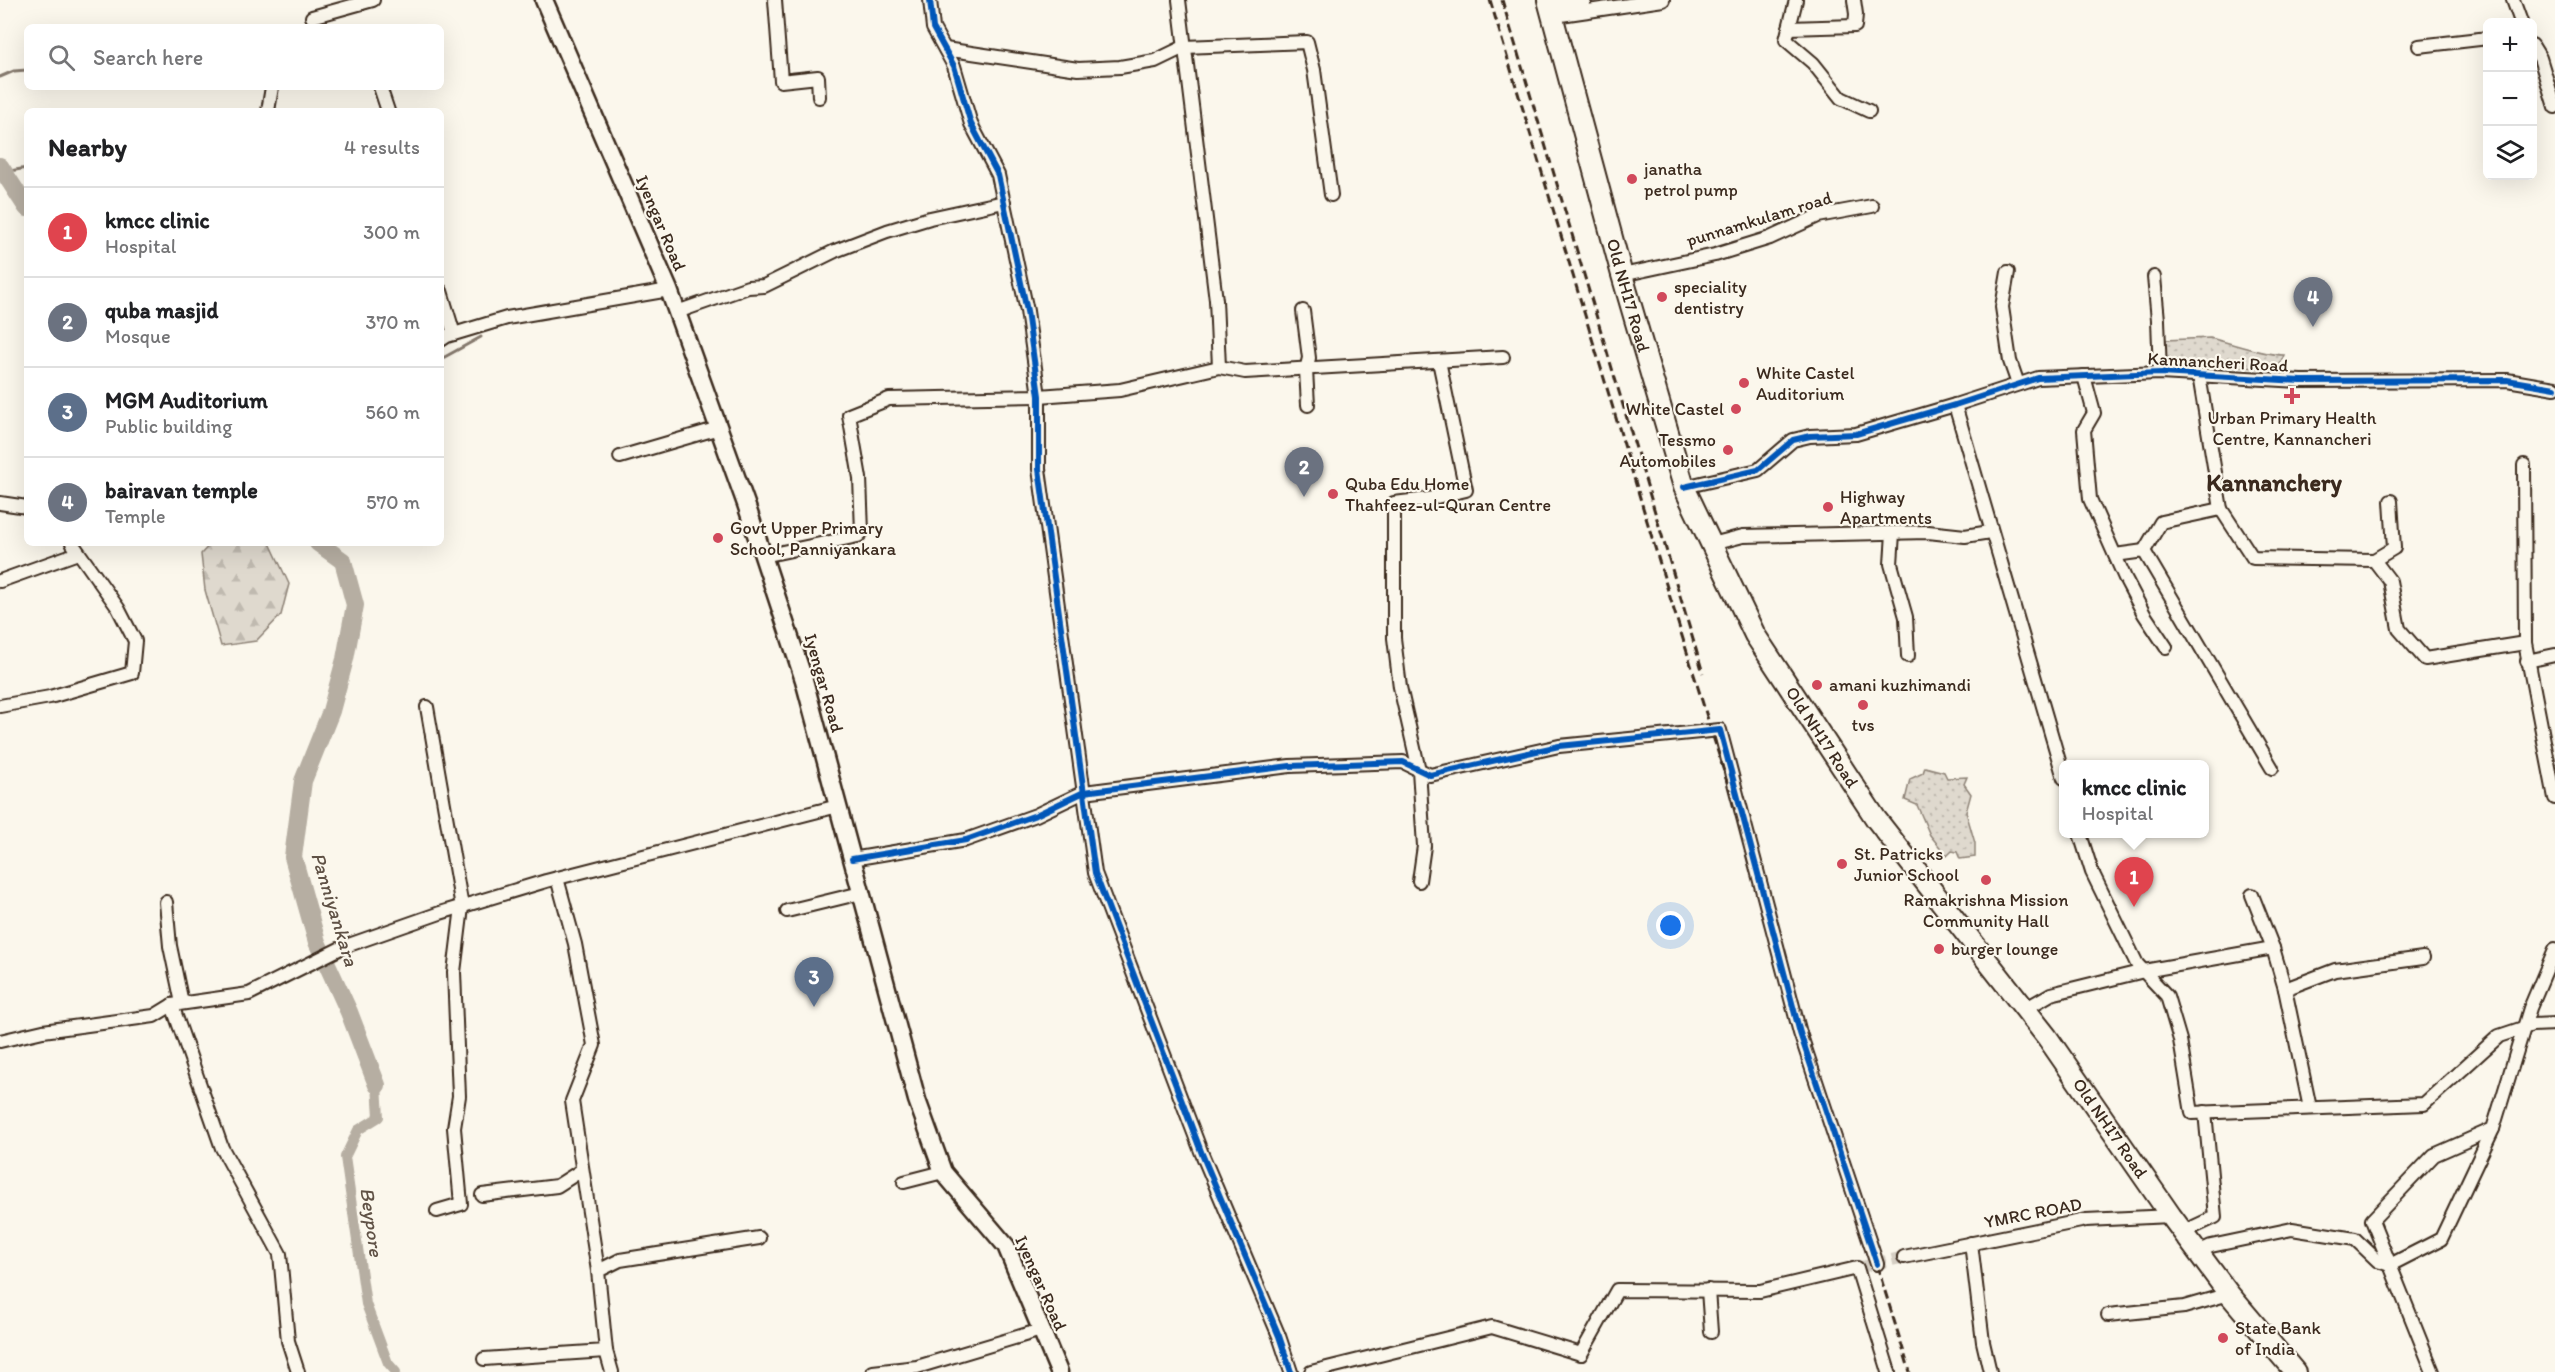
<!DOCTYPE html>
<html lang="en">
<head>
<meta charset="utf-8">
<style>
	body { margin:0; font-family:Itim,sans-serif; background:#f6f6f6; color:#202124 }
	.controls { position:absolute; right:18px; top:18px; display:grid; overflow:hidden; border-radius:9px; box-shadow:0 6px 24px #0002 }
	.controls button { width:54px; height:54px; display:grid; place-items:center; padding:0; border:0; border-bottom:2px solid #e0e0e0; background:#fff; color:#202124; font:30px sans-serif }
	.you { position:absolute; left:1671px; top:926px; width:21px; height:21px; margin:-15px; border:4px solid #fff; border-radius:50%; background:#1a73e8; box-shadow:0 0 0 9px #1a73e833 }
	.badge { display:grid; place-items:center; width:39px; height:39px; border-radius:50%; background:#d93025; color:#fff; font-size:20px; font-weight:700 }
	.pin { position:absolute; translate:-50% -50px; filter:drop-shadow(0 2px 3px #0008) }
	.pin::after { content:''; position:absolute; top:32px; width:21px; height:18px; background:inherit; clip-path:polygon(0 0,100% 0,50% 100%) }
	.popup { position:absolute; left:2059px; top:760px; width:150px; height:78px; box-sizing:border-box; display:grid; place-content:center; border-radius:9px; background:#fff; filter:drop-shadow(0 2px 4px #0005); font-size:20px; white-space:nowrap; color:#757577 }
	.popup b { font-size:22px; color:#202124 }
	.popup::after { content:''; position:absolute; left:50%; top:100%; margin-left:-12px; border:12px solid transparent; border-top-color:#fff }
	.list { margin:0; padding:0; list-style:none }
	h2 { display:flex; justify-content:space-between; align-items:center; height:78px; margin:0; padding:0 24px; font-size:26px }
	h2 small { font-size:20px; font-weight:400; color:#757577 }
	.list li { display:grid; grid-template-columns:39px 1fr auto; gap:18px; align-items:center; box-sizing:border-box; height:90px; padding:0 24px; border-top:2px solid #e0e0e0 }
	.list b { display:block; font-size:22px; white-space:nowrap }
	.list p { margin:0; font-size:20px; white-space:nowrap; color:#757577 }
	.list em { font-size:20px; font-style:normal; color:#757577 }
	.icon { flex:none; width:33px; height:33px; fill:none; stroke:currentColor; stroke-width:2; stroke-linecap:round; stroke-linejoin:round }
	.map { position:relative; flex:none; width:2555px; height:1372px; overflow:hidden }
	.search { position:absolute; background:#fff; box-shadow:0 6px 24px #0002; left:24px; top:24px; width:420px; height:66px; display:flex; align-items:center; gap:15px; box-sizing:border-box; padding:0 21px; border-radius:9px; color:#757577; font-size:22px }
	.panel { position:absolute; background:#fff; box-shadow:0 6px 24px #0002; left:24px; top:108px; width:420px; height:438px; border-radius:9px }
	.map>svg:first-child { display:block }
	.green { fill:url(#green-dots); stroke:#8d8276; stroke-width:1.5 }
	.forest { fill:url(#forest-firs); stroke:#8d8276; stroke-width:1.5 }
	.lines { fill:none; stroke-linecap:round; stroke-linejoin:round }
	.stream { stroke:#85796d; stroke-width:3 }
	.canal { stroke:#b6aea2; stroke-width:10 }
	.river { stroke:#b6aea2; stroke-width:18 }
	.street-tunnel { stroke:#d5cec3; stroke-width:12; stroke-dasharray:12 6; stroke-linecap:butt }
	.street-casing { stroke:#3b2a1e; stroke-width:16 }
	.secondary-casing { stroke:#3b2a1e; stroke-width:21 }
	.primary-casing { stroke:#3b2a1e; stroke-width:24 }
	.street { stroke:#fbf7ec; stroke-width:12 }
	.secondary { stroke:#fbf7ec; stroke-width:16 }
	.primary { stroke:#fbf7ec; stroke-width:20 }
	.rail { stroke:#3b2a1e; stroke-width:3; stroke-dasharray:9 4.5; stroke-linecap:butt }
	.cycleway-casing { stroke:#fbf7ec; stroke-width:10 }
	.cycleway { stroke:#0057b8; stroke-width:6 }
	.poi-dot { fill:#d1495b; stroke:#fbf7ec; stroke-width:2 }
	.labels { text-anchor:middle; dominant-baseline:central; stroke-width:4.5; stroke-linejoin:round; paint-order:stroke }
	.poi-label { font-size:18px; fill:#3b2a1e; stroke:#fbf7ec; text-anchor:start }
	.street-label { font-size:18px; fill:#3b2a1e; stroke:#fbf7ec }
	.water-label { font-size:20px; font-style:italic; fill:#605246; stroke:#fbf7ec }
	.district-label { font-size:24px; font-weight:bold; fill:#3b2a1e; stroke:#fbf7ec }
</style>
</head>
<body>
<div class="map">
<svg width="2555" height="1372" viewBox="0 0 2555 1372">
	<defs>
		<pattern id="green-dots" width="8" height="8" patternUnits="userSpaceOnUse" patternTransform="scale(1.5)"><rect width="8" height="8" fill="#dfd9ce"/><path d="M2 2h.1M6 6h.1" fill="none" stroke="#c0bab0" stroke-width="1.8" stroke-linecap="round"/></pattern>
		<pattern id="forest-firs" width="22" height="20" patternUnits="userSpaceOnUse" patternTransform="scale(1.5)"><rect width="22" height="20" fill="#dfd9ce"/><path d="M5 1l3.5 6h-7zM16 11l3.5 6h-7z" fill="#c0bab0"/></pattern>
	</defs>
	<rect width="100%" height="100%" fill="#fbf7ec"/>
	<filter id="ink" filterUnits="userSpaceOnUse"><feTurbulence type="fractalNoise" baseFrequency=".0167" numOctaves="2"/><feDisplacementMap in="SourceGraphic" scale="12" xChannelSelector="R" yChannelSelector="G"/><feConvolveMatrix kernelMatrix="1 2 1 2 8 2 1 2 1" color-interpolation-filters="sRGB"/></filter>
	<g filter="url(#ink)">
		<g class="green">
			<path d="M2210,338C2232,343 2263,355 2284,355L2278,369L2163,363L2165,340Z"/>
			<path d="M1925,767L1944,772L1947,778L1967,777L1964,784L1971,794L1966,812L1975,843V857L1960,859L1957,852L1952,851L1947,856L1930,835L1917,805L1905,800L1910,779L1923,773Z"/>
		</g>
		<path class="forest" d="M211,543H270L289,584L281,615L256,641L221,646L205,590L201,554Z"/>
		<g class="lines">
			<g class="stream">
				<path d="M0,77L14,71L27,70"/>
				<path d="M4,172L27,168"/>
				<path d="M441,359L481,337"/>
			</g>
			<path class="canal" d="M377,1085L379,1117L358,1130L345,1157L366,1304L388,1363L396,1372"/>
			<g class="river">
				<path d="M0,166L27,208"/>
				<path d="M318,543L343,561L355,605L345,659L331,711L303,781L293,857L317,942L349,1012L377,1085"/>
			</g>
			<path class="street-tunnel" d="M1857,1268L1904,1257"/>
			<defs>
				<g id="street">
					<path d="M775,0L781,81L818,77L819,97"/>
					<path d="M930,0L933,28L954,66L971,124L998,175L1027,311L1039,396V469L1095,873L1202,1154L1279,1336L1291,1372"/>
					<path d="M1179,0L1216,300L1219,367"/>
					<path d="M1796,0L1786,40L1813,63L1841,98L1869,111"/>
					<path d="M2513,0L2521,22"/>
					<path d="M1550,6L1585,0"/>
					<path d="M1554,16L1663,0"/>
					<path d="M312,17L373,0"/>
					<path d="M1789,28L1855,26L1856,14L1854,0"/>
					<path d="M2532,45L2540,58L2555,107"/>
					<path d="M2419,46L2488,38"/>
					<path d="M945,49L1078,69L1120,67L1155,61L1184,47L1307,42L1314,70L1331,195"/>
					<path d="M380,87L388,111"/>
					<path d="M268,111L272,87"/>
					<path d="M2008,272L2002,307L2010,361L2018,384"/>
					<path d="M1622,275L1715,255L1770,238L1818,216L1872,206"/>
					<path d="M2154,277L2158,320L2160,373"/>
					<path d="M441,291L454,334"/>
					<path d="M1303,311L1309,358L1306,370L1308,405"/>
					<path d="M677,312L748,287L764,286L835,251L887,231L930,218L1004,202"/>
					<path d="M441,340L447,336L507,318L669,290"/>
					<path d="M2199,375L2221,509"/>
					<path d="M2084,376L2094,413L2084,430L2090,499L2125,578L2144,614L2166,647"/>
					<path d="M1955,405L2064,778"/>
					<path d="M620,457L719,428"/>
					<path d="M2524,465L2525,643L2555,798"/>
					<path d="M1684,487L1758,470L1793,440L1810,436L1856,434L1955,405L2038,378L2160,373L2301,381L2507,380L2555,388"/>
					<path d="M0,503L27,507"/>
					<path d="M1893,533L1891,564L1906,617L1908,656"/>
					<path d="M1712,544L1743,536L1928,532L1965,536L1990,532"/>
					<path d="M2144,551L2161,522L2221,509L2253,558L2374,560L2390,581L2399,629L2425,659L2525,643"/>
					<path d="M2115,555L2144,551L2272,768"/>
					<path d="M763,556L858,536L862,532L860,478L849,415L889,399L1039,396L1120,390L1219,367L1245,372L1503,357"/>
					<path d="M2374,560L2394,548L2391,501"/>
					<path d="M0,581L78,553"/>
					<path d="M2527,661L2555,655"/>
					<path d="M0,706L50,697L132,673L135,641L118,608L72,543"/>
					<path d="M427,707L462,907L454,972L459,1096L454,1128L461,1204L437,1211"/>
					<path d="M2080,834L2092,872L2137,964L2167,996L2180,1040L2192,1113L2424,1104L2499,1036L2532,1025L2555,1024"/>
					<path d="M852,859L966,840L1036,815L1084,792L1290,766L1403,762L1430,775L1559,746L1720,730L1800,1033L1877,1264"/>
					<path d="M557,878L575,944L594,1045L572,1101L598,1271"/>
					<path d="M1419,881L1424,846L1419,770L1400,687L1394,638V503L1428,499L1466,490L1439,361"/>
					<path d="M2252,895L2273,948L2285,989L2310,1108"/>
					<path d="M166,902L170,946L182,1003"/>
					<path d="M787,911L861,893"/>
					<path d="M2285,989L2335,970L2423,958"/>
					<path d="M172,1005L222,1148L280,1254L288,1341L298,1372"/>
					<path d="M2025,1009L2051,994L2144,971L2273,948"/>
					<path d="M0,1041L43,1031L154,1016L172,1005L249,994L343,947L440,913L546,881L838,806"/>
					<path d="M904,1182L943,1172"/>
					<path d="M482,1195L557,1186L582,1170"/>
					<path d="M2183,1232L2215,1217L2205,1112"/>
					<path d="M1971,1243L1983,1342L1990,1372"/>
					<path d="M2198,1252L2211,1246L2292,1229L2355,1239L2378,1261L2390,1265L2441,1239L2493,1129"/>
					<path d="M1904,1257L2086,1220L2171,1216"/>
					<path d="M1708,1290L1711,1332"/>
					<path d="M2108,1315L2184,1307L2229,1294"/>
					<path d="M606,1351L612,1372"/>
					<path d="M484,1359L606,1351L598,1271L620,1260L759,1238"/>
					<path d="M873,1372L917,1367L1041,1330"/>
					<path d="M1311,1372L1492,1327L1581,1354L1617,1290L1760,1291L1857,1268L1889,1372"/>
					<path d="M2433,1372L2372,1220L2434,1155L2493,1129L2530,1008L2555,949"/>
				</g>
				<path id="secondary" d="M544,0L669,290L746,504L804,680L917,1100L943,1172L1006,1246L1059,1372"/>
				<g id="primary">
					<path id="s1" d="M1548,0L1622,275L1684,487L1755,635L1876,819L2047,1037L2171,1216L2229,1294L2295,1372"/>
				</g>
			</defs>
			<use href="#street" class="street-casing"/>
			<use href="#secondary" class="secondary-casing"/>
			<use href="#primary" class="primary-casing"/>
			<use href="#street" class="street"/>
			<use href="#secondary" class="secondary"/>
			<use href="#primary" class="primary"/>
			<g class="rail">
				<path d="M1490,0L1669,594L1910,1372"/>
				<path d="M1502,0L1703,673"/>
			</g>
			<defs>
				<g id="cycleway">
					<path d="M930,0L933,28L954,66L971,124L998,175L1027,311L1039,396V469L1095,873L1202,1154L1279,1336L1291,1372"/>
					<path d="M1684,487L1758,470L1793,440L1810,436L1856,434L1955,405L2038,378L2160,373L2301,381L2507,380L2555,388"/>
					<path d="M852,859L966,840L1036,815L1084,792L1290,766L1403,762L1430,775L1559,746L1720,730L1800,1033L1877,1264"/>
				</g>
			</defs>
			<use href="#cycleway" class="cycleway-casing"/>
			<use href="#cycleway" class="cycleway"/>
		</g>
	</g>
	<g class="poi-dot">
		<circle cx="1632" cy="179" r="6"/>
		<circle cx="1662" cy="297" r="6"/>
		<circle cx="1744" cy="383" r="6"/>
		<path d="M2289 387h6v6h6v6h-6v6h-6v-6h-6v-6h6z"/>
		<circle cx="1736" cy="409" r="6"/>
		<circle cx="1728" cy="450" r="6"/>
		<circle cx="1333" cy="494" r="6"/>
		<circle cx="1828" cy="507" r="6"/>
		<circle cx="718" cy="538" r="6"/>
		<circle cx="1817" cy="685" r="6"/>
		<circle cx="1863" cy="705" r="6"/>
		<circle cx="1842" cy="864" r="6"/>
		<circle cx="1986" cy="880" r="6"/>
		<circle cx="1939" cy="949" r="6"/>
		<circle cx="2223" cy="1338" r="6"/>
	</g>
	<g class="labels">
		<g class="poi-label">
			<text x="1644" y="169">janatha<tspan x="1644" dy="21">petrol pump</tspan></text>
			<text x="1674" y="287">speciality<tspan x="1674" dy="21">dentistry</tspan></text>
			<text x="1756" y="373">White Castel<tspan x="1756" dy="21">Auditorium</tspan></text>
			<text x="1724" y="409" text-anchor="end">White Castel</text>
			<text x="2292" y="418" text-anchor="middle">Urban Primary Health<tspan x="2292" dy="21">Centre, Kannancheri</tspan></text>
			<text x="1716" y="440" text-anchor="end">Tessmo<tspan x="1716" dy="21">Automobiles</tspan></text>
			<text x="1345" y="484">Quba Edu Home<tspan x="1345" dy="21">Thahfeez-ul-Quran Centre</tspan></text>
			<text x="1840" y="497">Highway<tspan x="1840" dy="21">Apartments</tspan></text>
			<text x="730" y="528">Govt Upper Primary<tspan x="730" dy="21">School, Panniyankara</tspan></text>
			<text x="1829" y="685">amani kuzhimandi</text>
			<text x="1863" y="725" text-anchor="middle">tvs</text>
			<text x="1854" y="854">St. Patricks<tspan x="1854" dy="21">Junior School</tspan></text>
			<text x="1986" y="900" text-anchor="middle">Ramakrishna Mission<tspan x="1986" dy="21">Community Hall</tspan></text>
			<text x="1951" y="949">burger lounge</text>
			<text x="2235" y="1328">State Bank<tspan x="2235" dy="21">of India</tspan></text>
		</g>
		<g class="street-label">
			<text transform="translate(1759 219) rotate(-17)">punnamkulam road</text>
			<text transform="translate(661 223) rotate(67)">Iyengar Road</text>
			<text stroke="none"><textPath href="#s1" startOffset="306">Old NH17 Road</textPath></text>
			<text transform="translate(2218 362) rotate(3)">Kannancheri Road</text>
			<text transform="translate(824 683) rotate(74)">Iyengar Road</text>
			<text stroke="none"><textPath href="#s1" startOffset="792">Old NH17 Road</textPath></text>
			<text stroke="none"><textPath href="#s1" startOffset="1278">Old NH17 Road</textPath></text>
			<text transform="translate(2033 1213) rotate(-11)">YMRC ROAD</text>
			<text transform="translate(1041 1283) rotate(66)">Iyengar Road</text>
		</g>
		<g class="water-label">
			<text transform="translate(335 909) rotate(73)">Panniyankara</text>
			<text transform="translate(372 1222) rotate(82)">Beypore</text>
		</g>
		<g class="district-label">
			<text x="2274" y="482">Kannanchery</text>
		</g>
	</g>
</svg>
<div class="controls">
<button>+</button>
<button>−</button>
<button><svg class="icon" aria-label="layers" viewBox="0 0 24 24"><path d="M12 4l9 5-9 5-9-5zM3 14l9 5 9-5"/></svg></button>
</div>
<div class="you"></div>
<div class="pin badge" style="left:2134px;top:907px;background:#e0444e">1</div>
<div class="popup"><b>kmcc clinic</b>Hospital</div>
<div class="pin badge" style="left:1304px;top:497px;background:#6b7280">2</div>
<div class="pin badge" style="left:814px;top:1007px;background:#5c6f8a">3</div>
<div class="pin badge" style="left:2313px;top:327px;background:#6b7280">4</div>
<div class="search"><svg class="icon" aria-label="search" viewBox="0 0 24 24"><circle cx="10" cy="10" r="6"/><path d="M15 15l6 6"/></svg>Search here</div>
<section class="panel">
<h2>Nearby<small>4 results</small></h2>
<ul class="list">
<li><span class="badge" style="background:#e0444e">1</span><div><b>kmcc clinic</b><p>Hospital</p></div><em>300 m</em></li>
<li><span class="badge" style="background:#6b7280">2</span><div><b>quba masjid</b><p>Mosque</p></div><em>370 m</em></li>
<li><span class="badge" style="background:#5c6f8a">3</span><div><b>MGM Auditorium</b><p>Public building</p></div><em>560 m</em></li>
<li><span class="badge" style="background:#6b7280">4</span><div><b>bairavan temple</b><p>Temple</p></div><em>570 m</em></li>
</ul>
</section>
</div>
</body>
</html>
